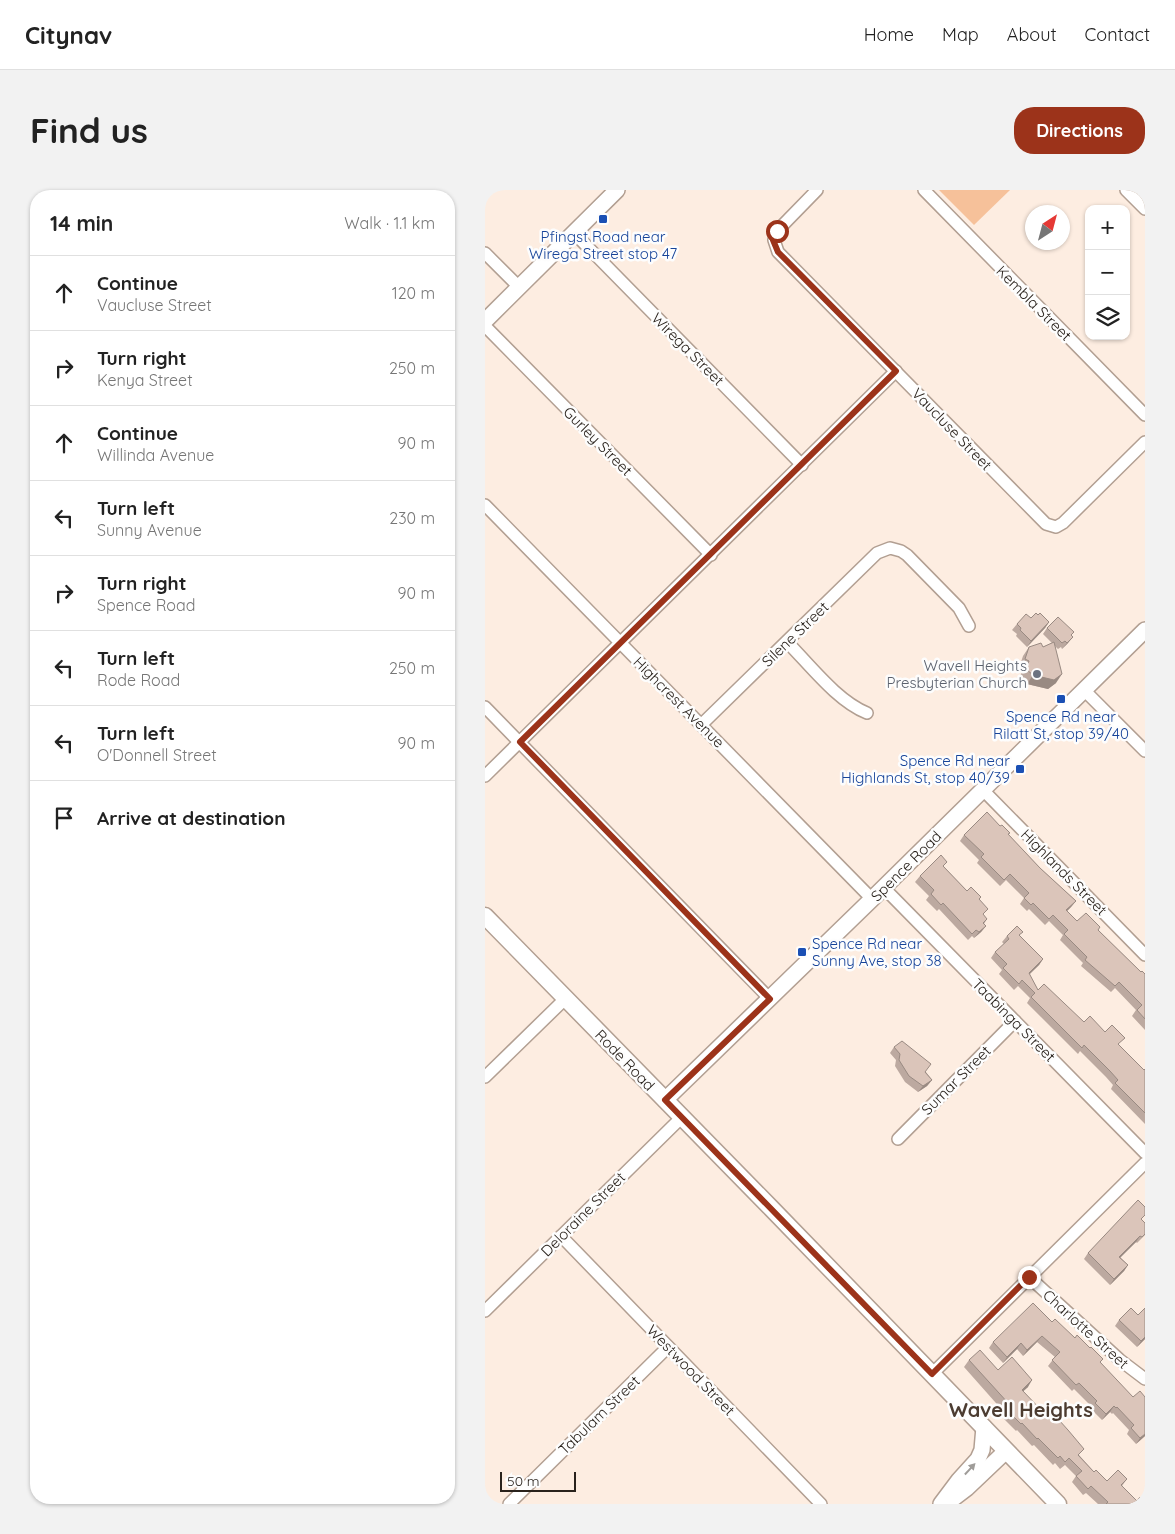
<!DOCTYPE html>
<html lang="en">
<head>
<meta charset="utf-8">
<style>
	body { margin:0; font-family:Quicksand,sans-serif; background:#f2f2f2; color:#222 }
	.controls { position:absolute; right:15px; top:15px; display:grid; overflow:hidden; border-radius:10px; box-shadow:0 1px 4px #0004 }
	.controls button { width:45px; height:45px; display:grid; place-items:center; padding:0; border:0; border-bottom:1px solid #e0e0e0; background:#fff; color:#222; font:25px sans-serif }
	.compass { position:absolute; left:540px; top:15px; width:45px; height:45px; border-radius:50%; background:#fff; box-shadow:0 1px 4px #0004; rotate:36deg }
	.scale { position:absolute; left:15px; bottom:12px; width:76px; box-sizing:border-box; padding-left:5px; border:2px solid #29221c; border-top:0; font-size:14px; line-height:18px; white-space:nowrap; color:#29221c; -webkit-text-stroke:4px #fdfdfd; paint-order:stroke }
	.stop { position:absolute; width:15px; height:15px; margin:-11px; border:4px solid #9c331a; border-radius:50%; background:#fff }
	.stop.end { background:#9c331a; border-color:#fff; box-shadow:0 1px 5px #0008 }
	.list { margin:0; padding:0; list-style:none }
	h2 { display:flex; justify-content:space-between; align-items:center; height:65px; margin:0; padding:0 20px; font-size:21px }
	h2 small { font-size:16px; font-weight:400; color:#767676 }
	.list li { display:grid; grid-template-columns:32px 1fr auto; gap:15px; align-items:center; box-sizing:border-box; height:75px; padding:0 20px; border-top:1px solid #e0e0e0 }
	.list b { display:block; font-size:19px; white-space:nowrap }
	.list p { margin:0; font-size:16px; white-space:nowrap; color:#767676 }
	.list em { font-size:16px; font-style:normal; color:#767676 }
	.icon { flex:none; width:28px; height:28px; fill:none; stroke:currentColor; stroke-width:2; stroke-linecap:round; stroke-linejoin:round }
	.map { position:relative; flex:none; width:660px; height:1314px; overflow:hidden; border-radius:20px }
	header { display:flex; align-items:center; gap:30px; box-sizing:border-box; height:70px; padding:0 25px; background:#fff; border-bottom:1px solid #e0e0e0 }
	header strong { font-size:24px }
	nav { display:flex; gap:28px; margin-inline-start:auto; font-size:18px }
	.intro { display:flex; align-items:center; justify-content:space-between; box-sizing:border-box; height:120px; padding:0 30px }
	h1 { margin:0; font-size:35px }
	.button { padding:12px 22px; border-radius:20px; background:#9c331a; color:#fff; font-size:18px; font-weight:700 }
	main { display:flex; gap:30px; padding:0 30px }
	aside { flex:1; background:#fff; border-radius:20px; box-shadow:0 1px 4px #0004 }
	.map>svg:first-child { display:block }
	.green { fill:#f6c19a }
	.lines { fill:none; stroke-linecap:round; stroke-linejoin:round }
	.minor-casing { stroke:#b29f92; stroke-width:14 }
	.tertiary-casing { stroke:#b29f92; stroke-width:18 }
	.secondary-casing { stroke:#b29f92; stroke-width:19 }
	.minor { stroke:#fff; stroke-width:11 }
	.tertiary { stroke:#fff; stroke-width:15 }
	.secondary { stroke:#fff; stroke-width:16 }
	.wall { fill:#bca9a0 }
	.shaded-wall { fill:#998a82 }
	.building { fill:#dbc5ba; stroke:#998a82 }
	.oneway { fill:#9f9c99 }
	.route { stroke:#9c331a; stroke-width:6 }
	.transit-dot { fill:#1a4fb4; stroke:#fdfdfd; stroke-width:2 }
	.worship-dot { fill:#6b7280; stroke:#fdfdfd; stroke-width:2 }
	.labels { text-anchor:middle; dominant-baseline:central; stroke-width:5; stroke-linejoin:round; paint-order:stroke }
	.transit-label { font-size:15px; fill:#164399; stroke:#fdfdfd }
	.street-label { font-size:15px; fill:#29221c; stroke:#fdfdfd }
	.worship-label { font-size:15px; fill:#5b616d; stroke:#fdfdfd; text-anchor:end }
	.district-label { font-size:20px; font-weight:bold; fill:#4c3c31; stroke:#fdfdfd }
</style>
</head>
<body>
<header>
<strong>Citynav</strong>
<nav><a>Home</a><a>Map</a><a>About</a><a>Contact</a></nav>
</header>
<div class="intro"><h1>Find us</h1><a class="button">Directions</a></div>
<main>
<aside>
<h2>14 min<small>Walk · 1.1 km</small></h2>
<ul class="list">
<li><svg class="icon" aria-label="ahead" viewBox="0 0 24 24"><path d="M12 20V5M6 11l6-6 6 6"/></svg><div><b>Continue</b><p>Vaucluse Street</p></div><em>120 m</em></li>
<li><svg class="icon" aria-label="right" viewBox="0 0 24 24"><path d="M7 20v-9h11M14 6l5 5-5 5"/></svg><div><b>Turn right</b><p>Kenya Street</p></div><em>250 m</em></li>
<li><svg class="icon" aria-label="ahead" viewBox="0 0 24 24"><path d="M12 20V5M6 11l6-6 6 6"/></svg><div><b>Continue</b><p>Willinda Avenue</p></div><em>90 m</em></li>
<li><svg class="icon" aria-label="left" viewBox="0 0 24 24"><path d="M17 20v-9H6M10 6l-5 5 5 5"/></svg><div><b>Turn left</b><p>Sunny Avenue</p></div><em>230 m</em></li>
<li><svg class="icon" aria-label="right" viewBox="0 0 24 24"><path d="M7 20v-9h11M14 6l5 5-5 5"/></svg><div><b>Turn right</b><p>Spence Road</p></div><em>90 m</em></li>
<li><svg class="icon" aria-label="left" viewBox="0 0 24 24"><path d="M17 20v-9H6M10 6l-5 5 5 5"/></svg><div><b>Turn left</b><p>Rode Road</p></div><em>250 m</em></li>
<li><svg class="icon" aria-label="left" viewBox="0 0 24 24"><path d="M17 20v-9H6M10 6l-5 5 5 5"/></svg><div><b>Turn left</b><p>O'Donnell Street</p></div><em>90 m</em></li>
<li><svg class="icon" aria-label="arrive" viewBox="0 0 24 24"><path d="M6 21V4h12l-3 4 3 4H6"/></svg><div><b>Arrive at destination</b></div></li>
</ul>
</aside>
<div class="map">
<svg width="660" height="1314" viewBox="0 0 660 1314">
	<rect width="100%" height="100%" fill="#fdede1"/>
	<path class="green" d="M454,0H525L489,35Z"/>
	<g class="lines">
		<defs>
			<g id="minor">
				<path d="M332,0L292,41L289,50L293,62L561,334L571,337L578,333L660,252"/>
				<path d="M439,0L660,225"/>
				<path d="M641,0L660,19"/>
				<path d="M89,43L317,275"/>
				<path d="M0,63L34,97"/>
				<path d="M0,136L226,365"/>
				<path d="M0,315L387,709"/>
				<path d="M302,452C325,475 352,511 382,523"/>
				<path d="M599,500L660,561"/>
				<path d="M0,517L285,809"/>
				<path d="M216,535L392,363L405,358L416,361L422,365L474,418L484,436"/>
				<path d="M0,586L411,181"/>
				<path d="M498,600L660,765"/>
				<path d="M399,698L660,963"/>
				<path d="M0,887L81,808"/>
				<path d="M413,949L530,831"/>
				<path d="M76,1046L336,1314"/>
				<path d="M544,1087L635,1170L660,1189"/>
				<path d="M0,1121L197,927"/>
				<path d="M447,1184L660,973"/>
				<path d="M24,1314L183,1157"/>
			</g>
			<g id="tertiary">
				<path d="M0,131L132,0"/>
				<path d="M180,910L387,709L660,440"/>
				<path d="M465,1311L482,1298L521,1261"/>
				<path d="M456,1314L474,1290L493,1269L497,1260L499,1237"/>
			</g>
			<path id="secondary" d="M0,726L287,1019L573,1314"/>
		</defs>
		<use href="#minor" class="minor-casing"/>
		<use href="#tertiary" class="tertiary-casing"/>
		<use href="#secondary" class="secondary-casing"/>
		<use href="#minor" class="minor"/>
		<use href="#tertiary" class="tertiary"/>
		<use href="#secondary" class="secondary"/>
	</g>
	<g class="wall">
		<path d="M546,428L564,432L560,438L542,457L531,446L532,444L527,440L532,434Z"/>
		<path d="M562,438L586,445L583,453L577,459L576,457L573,459L570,456L571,493L563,499L542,494L534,488L538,480L534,478L538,466L544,457H558L567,453L558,444Z"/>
		<path d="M515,636L555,678L591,711L586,717L582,721L592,731L613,740L656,782L660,784V840L647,826L651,820L630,798L626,802L596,776L598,773L575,750L578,745L564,731L560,735L544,719L542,721L535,714L539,708L521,690L515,696L492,673L494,670L475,651L479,645Z"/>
		<path d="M459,677L482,701L496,707L494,710L498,725L502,729L499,734L501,736L496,742L489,748L487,746L483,750L454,719L452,721L441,710L444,706L430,692L435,686Z"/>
		<path d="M522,746H535L558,769L554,775L544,785L553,800L599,832L634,855L659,880L660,879V934L626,899L628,895L621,887L595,861L593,864L542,813L545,808L533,796L529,800L514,784L517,780L506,768L510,762L519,754L517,752Z"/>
		<path d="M409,857L441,882L447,890L442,896L433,902L420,892L410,876L411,870L405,863Z"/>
		<path d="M657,1030L660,1033V1045L652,1053L651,1052L635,1067L643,1075L639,1081L625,1095L599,1069L603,1063Z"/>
		<path d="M660,1118V1149L652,1157L630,1136L634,1130L653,1125Z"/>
		<path d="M567,1132L605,1158L618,1169L615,1172L660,1246L651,1254L642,1244L644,1240L628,1223L627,1224L625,1222L617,1230L606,1219L607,1217L589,1199L587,1201L563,1176L570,1167L552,1152L538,1166L532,1159L518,1173L504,1158L508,1152Z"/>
		<path d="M484,1170L513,1180L543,1197L538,1201L609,1282L622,1291L642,1289L637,1296L652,1311L660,1314H613L601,1303L598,1305L587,1292L591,1286L580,1275L575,1279L570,1273L568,1275L549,1255L547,1256L532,1240L531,1241L515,1225L518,1221L479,1177Z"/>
	</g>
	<g class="shaded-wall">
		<path d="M564,432L560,438L542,457L546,451Z"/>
		<path d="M588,447L583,453L577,459L582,453Z"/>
		<path d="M577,484L571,493L563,499L542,494L548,485Z"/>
		<path d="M591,711L586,717L577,726L581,720Z"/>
		<path d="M501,736L496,742L489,748L494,742Z"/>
		<path d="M558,769L554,775L539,789L544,783Z"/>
		<path d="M447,890L442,896L433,902L438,896Z"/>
		<path d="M655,1046L651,1052L630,1073L634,1067Z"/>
		<path d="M643,1075L639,1081L625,1095L629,1089Z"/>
		<path d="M557,1146L552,1152L538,1166L542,1160Z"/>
		<path d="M660,1147V1149L652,1157L656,1151Z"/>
		<path d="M536,1153L532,1159L518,1173L522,1167Z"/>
		<path d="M547,1190L543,1197L532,1207L537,1200Z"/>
		<path d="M629,1216L625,1222L617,1230L621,1224Z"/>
		<path d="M660,1244V1246L651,1254L655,1248Z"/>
	</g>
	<g class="building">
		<path d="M551,423L553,425L555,423L564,432L546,451L535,440L536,438L532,434L541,424L546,428Z"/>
		<path d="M573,427L589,442L586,445L588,447L582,453L580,451L577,453L562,438Z"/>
		<path d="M569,452L577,484L569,490L548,485L541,479L544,471L540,469L544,457L556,453L558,457Z"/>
		<path d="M502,622L515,636L517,635L525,643L523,644L555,678L591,711L581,720L592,731L601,723L615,737L613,740L656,782L657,781L660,784V829L652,820L657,815L634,792L630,796L600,770L602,767L579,744L583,740L568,725L564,729L548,713L546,715L539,708L544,703L525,684L519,690L496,667L499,664L479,645Z"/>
		<path d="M456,665L462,672L458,676L482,701L486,697L496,707L494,709L503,719L498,724L502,729L498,733L501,736L494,742L491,740L487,744L458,713L456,715L446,704L449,700L435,686Z"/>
		<path d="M532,736L538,742L534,745L558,769L544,783L553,800L559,794L599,832L605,826L620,842L627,835L640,848L633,854L659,880L660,879V923L630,893L633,890L625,881L599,855L597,858L546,807L550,803L537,790L534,794L518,778L522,774L510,762L524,749L522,746Z"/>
		<path d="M417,851L446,874L440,882L447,890L438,896L424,886L414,870L415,864L409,857Z"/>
		<path d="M653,1010L660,1017V1025L656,1029L660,1033V1044L657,1047L655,1046L634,1067L643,1075L629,1089L603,1063Z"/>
		<path d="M548,1113L567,1132L570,1129L590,1148L592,1145L605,1158L606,1157L618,1169L615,1172L648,1207L655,1201L660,1207V1244L655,1248L646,1238L649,1235L632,1217L631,1218L629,1216L621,1224L610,1213L612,1211L594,1193L591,1195L567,1170L575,1162L557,1146L542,1160L536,1153L522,1167L508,1152Z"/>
		<path d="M646,1118L653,1125L660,1118V1147L656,1151L634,1130Z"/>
		<path d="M495,1160L513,1180L527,1167L547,1190L537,1200L559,1223L561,1221L572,1232L574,1230L583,1240L599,1259L593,1265L609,1282L611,1280L622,1291L633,1280L642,1289L636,1295L652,1311L655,1307L660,1312V1314H621L623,1312L606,1296L603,1299L591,1286L597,1281L584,1268L580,1272L575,1266L573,1268L553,1248L552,1249L537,1233L536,1234L520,1218L524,1214L484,1170Z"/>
	</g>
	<defs><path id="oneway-solid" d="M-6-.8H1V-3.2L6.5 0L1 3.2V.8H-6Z" transform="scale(1.25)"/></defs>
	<use class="oneway" href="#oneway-solid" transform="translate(485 1279) rotate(-47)"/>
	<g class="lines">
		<path class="route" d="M292,41L288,50L293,62L411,181L35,552L285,809L180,910L447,1184L544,1087"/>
	</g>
	<g class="transit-dot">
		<rect x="113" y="24" width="10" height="10" rx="2.5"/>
		<rect x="571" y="504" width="10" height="10" rx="2.5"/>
		<rect x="530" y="574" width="10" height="10" rx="2.5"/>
		<rect x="312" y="757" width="10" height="10" rx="2.5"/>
	</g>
	<circle class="worship-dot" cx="552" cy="484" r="5"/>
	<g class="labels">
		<g class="transit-label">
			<text x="118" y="46">Pfingst Road near<tspan x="118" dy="17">Wirega Street stop 47</tspan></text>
			<text x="576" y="526">Spence Rd near<tspan x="576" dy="17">Rilatt St, stop 39/40</tspan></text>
			<text x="525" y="570" text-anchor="end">Spence Rd near<tspan x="525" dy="17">Highlands St, stop 40/39</tspan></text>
			<text x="327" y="753" text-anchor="start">Spence Rd near<tspan x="327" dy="17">Sunny Ave, stop 38</tspan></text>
		</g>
		<g class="street-label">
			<text transform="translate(549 113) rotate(45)">Kembla Street</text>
			<text transform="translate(203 159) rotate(45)">Wirega Street</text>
			<text transform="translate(467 239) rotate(46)">Vaucluse Street</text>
			<text transform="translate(113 251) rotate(45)">Gurley Street</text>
			<text transform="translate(310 444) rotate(-44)">Silene Street</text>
			<text transform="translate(194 512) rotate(45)">Highcrest Avenue</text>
			<text transform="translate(421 676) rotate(-45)">Spence Road</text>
			<text transform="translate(579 682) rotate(45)">Highlands Street</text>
			<text transform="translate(529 830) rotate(45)">Taabinga Street</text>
			<text transform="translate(140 870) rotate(46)">Rode Road</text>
			<text transform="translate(471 890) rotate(-45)">Sumar Street</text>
			<text transform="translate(98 1024) rotate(-45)">Deloraine Street</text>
			<text transform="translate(601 1139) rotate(42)">Charlotte Street</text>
			<text transform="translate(206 1180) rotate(46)">Westwood Street</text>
			<text transform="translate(114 1225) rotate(-44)">Tabulam Street</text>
		</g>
		<g class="worship-label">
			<text x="542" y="475">Wavell Heights<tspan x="542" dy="17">Presbyterian Church</tspan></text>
		</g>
		<g class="district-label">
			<text x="536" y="1219">Wavell Heights</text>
		</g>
	</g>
</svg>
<div class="controls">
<button>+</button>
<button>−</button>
<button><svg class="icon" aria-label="layers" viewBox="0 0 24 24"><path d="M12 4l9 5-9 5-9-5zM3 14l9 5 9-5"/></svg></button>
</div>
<svg class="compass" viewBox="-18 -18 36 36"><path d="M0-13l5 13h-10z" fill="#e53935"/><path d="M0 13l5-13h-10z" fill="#767676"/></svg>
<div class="scale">50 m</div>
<div class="stop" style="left:292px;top:41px"></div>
<div class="stop end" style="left:544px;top:1087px"></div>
</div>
</main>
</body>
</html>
